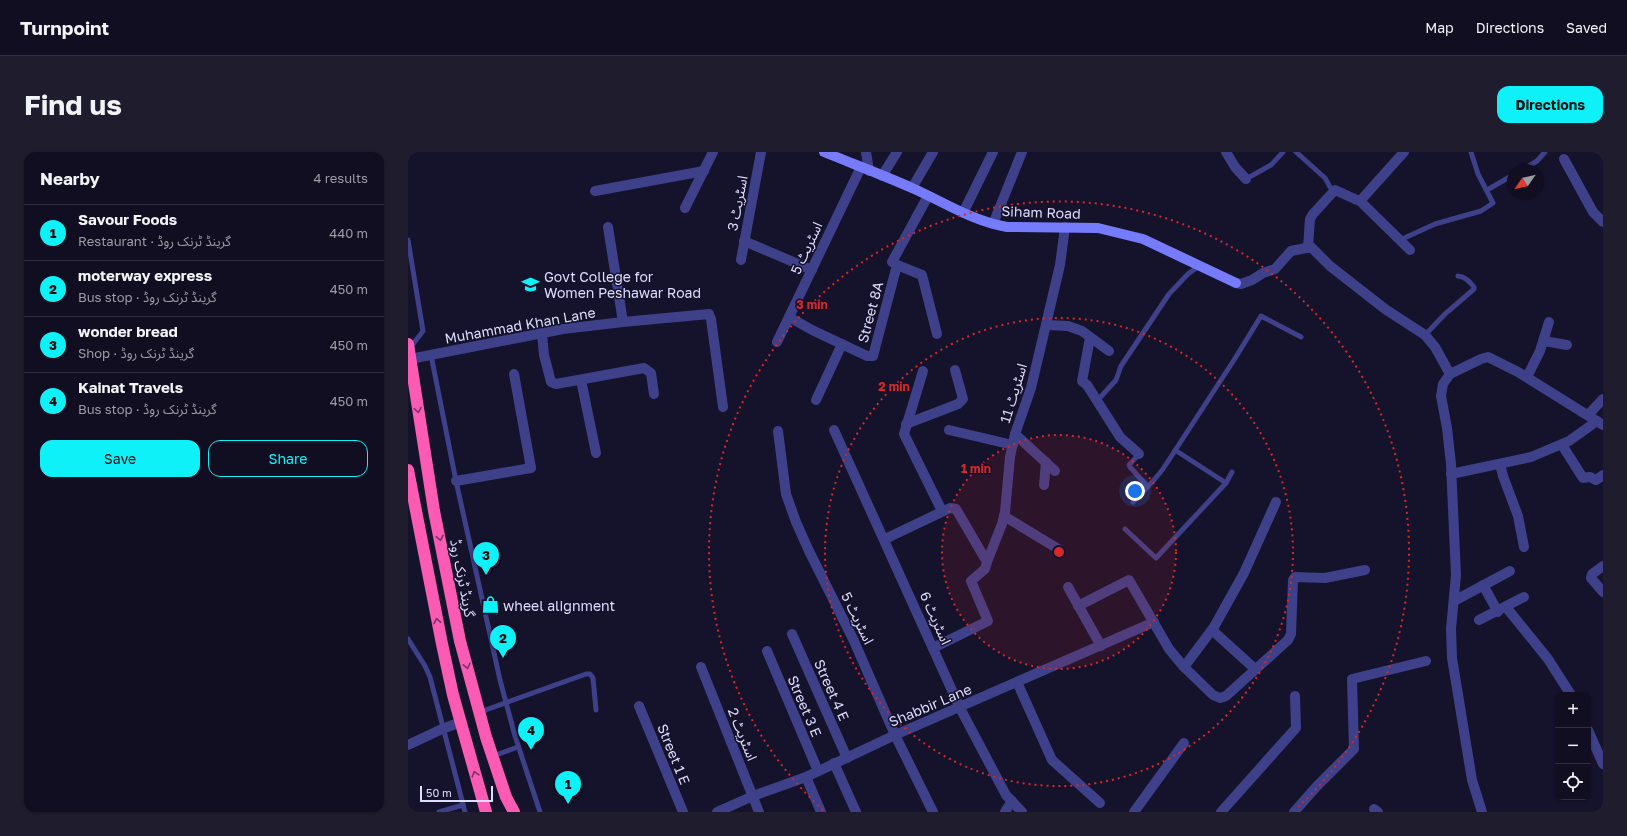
<!DOCTYPE html>
<html lang="en">
<head>
<meta charset="utf-8">
<style>
	body { margin:0; font-family:"Golos Text","Noto Sans Arabic",sans-serif; background:#1e1c2d; color:#f1f3f6 }
	.controls { position:absolute; right:12px; bottom:12px; display:grid; overflow:hidden; border-radius:8px; box-shadow:0 1px 3px #0004 }
	.controls button { width:36px; height:36px; display:grid; place-items:center; padding:0; border:0; border-bottom:1px solid #302e3e; background:#100e20; color:#f1f3f6; font:20px sans-serif }
	.compass { position:absolute; left:1099px; top:12px; width:36px; height:36px; border-radius:50%; background:#100e20; box-shadow:0 1px 3px #0004; rotate:236deg }
	.scale { position:absolute; left:12px; bottom:10px; width:73px; box-sizing:border-box; padding-left:4px; border:2px solid #dfddfe; border-top:0; font-size:11px; line-height:14px; white-space:nowrap; color:#dfddfe; -webkit-text-stroke:3px #15122b; paint-order:stroke }
	.you { position:absolute; left:727px; top:339px; width:14px; height:14px; margin:-10px; border:3px solid #fff; border-radius:50%; background:#1a73e8; box-shadow:0 0 0 6px #1a73e833 }
	.badge { display:grid; place-items:center; width:26px; height:26px; border-radius:50%; background:#0ef1f9; color:#111; font-size:13px; font-weight:700 }
	.pin { position:absolute; translate:-50% -33px; filter:drop-shadow(0 1px 2px #0008) }
	.pin::after { content:''; position:absolute; top:21px; width:14px; height:12px; background:inherit; clip-path:polygon(0 0,100% 0,50% 100%) }
	.list { margin:0; padding:0; list-style:none }
	h2 { display:flex; justify-content:space-between; align-items:center; height:52px; margin:0; padding:0 16px; font-size:17px }
	h2 small { font-size:13px; font-weight:400; color:#9c9ca5 }
	.list li { display:grid; grid-template-columns:26px 1fr auto; gap:12px; align-items:center; box-sizing:border-box; height:56px; padding:0 16px; border-top:1px solid #302e3e }
	.list b { display:block; font-size:15px; white-space:nowrap }
	.list p { margin:0; font-size:13px; white-space:nowrap; color:#9c9ca5 }
	.list em { font-size:13px; font-style:normal; color:#9c9ca5 }
	.actions { display:flex; gap:8px; padding:12px 16px }
	.actions a { flex:1; padding:9px 0; border:1px solid #0ef1f9; border-radius:12px; text-align:center; font-size:14px; color:#0ef1f9 }
	.actions .main { background:#0ef1f9; color:#111 }
	.icon { flex:none; width:22px; height:22px; fill:none; stroke:currentColor; stroke-width:2; stroke-linecap:round; stroke-linejoin:round }
	.map { position:relative; flex:none; width:1195px; height:660px; overflow:hidden; border-radius:12px }
	header { display:flex; align-items:center; gap:24px; box-sizing:border-box; height:56px; padding:0 20px; background:#100e20; border-bottom:1px solid #302e3e }
	header strong { font-size:19px }
	nav { display:flex; gap:22px; margin-inline-start:auto; font-size:14px }
	.intro { display:flex; align-items:center; justify-content:space-between; box-sizing:border-box; height:96px; padding:0 24px }
	h1 { margin:0; font-size:28px }
	.button { padding:10px 18px; border-radius:12px; background:#0ef1f9; color:#111; font-size:14px; font-weight:700 }
	main { display:flex; gap:24px; padding:0 24px }
	aside { flex:1; background:#100e20; border-radius:12px; box-shadow:0 1px 3px #0004 }
	.map>svg:first-child { display:block }
	.lines { fill:none; stroke-linecap:round; stroke-linejoin:round }
	.lane { stroke:#3e4089; stroke-width:5 }
	.street { stroke:#3e4089; stroke-width:10 }
	.secondary { stroke:#767bfc; stroke-width:10 }
	.highway { stroke:#fb5bb2; stroke-width:12 }
	.oneway { stroke:#7c3368 }
	.ring { fill:none; stroke:#d62828; stroke-width:2; stroke-dasharray:2 4 }
	.labels { text-anchor:middle; dominant-baseline:central; stroke-width:3; stroke-linejoin:round; paint-order:stroke }
	.street-label { font-size:14px; fill:#dfddfe; stroke:#15122b }
	.poi-label { font-size:14px; fill:#dfddfe; stroke:#15122b; text-anchor:start }
	.centre { fill:#d62828; stroke:#15122b; stroke-width:2 }
	.ring-label { font-size:12px; text-anchor:middle; font-weight:bold; fill:#d62828; stroke:#15122b; stroke-width:3; stroke-linejoin:round; paint-order:stroke }
</style>
</head>
<body>
<header>
<strong>Turnpoint</strong>
<nav><a>Map</a><a>Directions</a><a>Saved</a></nav>
</header>
<div class="intro"><h1>Find us</h1><a class="button">Directions</a></div>
<main>
<aside>
<h2>Nearby<small>4 results</small></h2>
<ul class="list">
<li><span class="badge">1</span><div><b>Savour Foods</b><p>Restaurant · گرینڈ ٹرنک روڈ</p></div><em>440 m</em></li>
<li><span class="badge">2</span><div><b>moterway express</b><p>Bus stop · گرینڈ ٹرنک روڈ</p></div><em>450 m</em></li>
<li><span class="badge">3</span><div><b>wonder bread</b><p>Shop · گرینڈ ٹرنک روڈ</p></div><em>450 m</em></li>
<li><span class="badge">4</span><div><b>Kainat Travels</b><p>Bus stop · گرینڈ ٹرنک روڈ</p></div><em>450 m</em></li>
</ul>
<div class="actions"><a class="main">Save</a><a>Share</a></div>
</aside>
<div class="map">
<svg width="1195" height="660" viewBox="0 0 1195 660">
	<rect width="100%" height="100%" fill="#15122b"/>
	<g class="lines">
		<g class="lane">
			<path d="M888,0L917,26L922,35L926,39"/>
			<path d="M1114,18L1129,9L1137,0"/>
			<path d="M838,27L863,13L875,0"/>
			<path d="M1079,38L1105,23"/>
			<path d="M0,88L15,179L2,196"/>
			<path d="M992,88L1027,72L1073,59L1085,51L1070,22L1063,0"/>
			<path d="M1017,183L1037,162L1066,137V135C1061,129 1058,125 1050,124"/>
			<path d="M23,203L48,329L92,528L107,584L132,660"/>
			<path d="M689,249L708,228L713,214L761,142L780,122L791,114"/>
			<path d="M767,298L818,331"/>
			<path d="M731,302L721,313L722,315L740,335"/>
			<path d="M725,350L746,328L755,317L826,208L853,164L893,185"/>
			<path d="M717,377L748,406L818,331L824,320"/>
			<path d="M0,487L17,514L22,525L57,660"/>
			<path d="M72,560L178,522H182L185,526L188,558"/>
			<path d="M85,604L110,595"/>
			<path d="M31,660L55,653"/>
		</g>
		<g class="street">
			<path d="M458,0L461,19"/>
			<path d="M818,0L827,15L838,27"/>
			<path d="M1156,7L1185,60L1195,70"/>
			<path d="M474,24L489,0"/>
			<path d="M504,36L525,0"/>
			<path d="M187,39L296,19"/>
			<path d="M951,48L1002,98"/>
			<path d="M277,56L305,0"/>
			<path d="M555,61L585,0"/>
			<path d="M585,72L614,0"/>
			<path d="M200,75L215,170"/>
			<path d="M336,89L404,118"/>
			<path d="M900,95L902,67L905,62L926,39L927,38L949,48H953L996,0"/>
			<path d="M333,108L353,0"/>
			<path d="M489,113L514,123L529,182"/>
			<path d="M828,131L833,132L844,128L855,121L867,117L883,99L903,95L922,114L977,157L1017,183L1027,195L1042,222"/>
			<path d="M381,165L404,178L459,204H465L489,113L484,110L520,44"/>
			<path d="M638,173L660,174L674,179L701,199"/>
			<path d="M134,182L136,203L143,230L148,232L236,216L243,221L246,242"/>
			<path d="M682,186L674,229L679,233L712,285L731,302"/>
			<path d="M1136,189L1159,193"/>
			<path d="M369,190L453,15"/>
			<path d="M2,207L155,177L215,170L301,162L303,167L315,255"/>
			<path d="M515,219L496,282L534,359"/>
			<path d="M1119,225L1132,199L1141,170"/>
			<path d="M173,228L188,301"/>
			<path d="M408,248L434,192"/>
			<path d="M1180,263L1195,247"/>
			<path d="M498,272L550,252L555,247L547,218"/>
			<path d="M426,278L552,556L598,643L614,660"/>
			<path d="M541,278L605,293"/>
			<path d="M370,279L378,342L388,370L401,399L446,489L487,583L525,660"/>
			<path d="M607,282L647,319"/>
			<path d="M1154,293L1175,326L1182,325L1188,328L1195,323"/>
			<path d="M1092,312L1095,324L1110,364L1116,395"/>
			<path d="M1043,322L1123,305L1161,289L1189,269"/>
			<path d="M48,329L123,316L106,222"/>
			<path d="M636,333L638,310"/>
			<path d="M596,364L652,398"/>
			<path d="M477,387L542,356L548,357L579,410L594,372L597,360L602,305L607,282L623,236L652,113L657,75"/>
			<path d="M1195,414L1184,422L1183,426L1195,440"/>
			<path d="M1075,433L1090,460"/>
			<path d="M660,435L693,494"/>
			<path d="M1046,449L1102,419"/>
			<path d="M670,454L721,428L761,497L776,515L805,543L812,546L818,544L880,488L883,482L885,428L887,425L917,426L957,418"/>
			<path d="M1098,455L1140,507L1163,543"/>
			<path d="M1071,468L1116,445"/>
			<path d="M804,478L847,517"/>
			<path d="M384,482L439,606"/>
			<path d="M525,496L580,469L563,429L577,417L579,410"/>
			<path d="M359,499L410,619"/>
			<path d="M293,515L351,660"/>
			<path d="M776,515L806,475L836,421L868,350"/>
			<path d="M609,530L644,608L692,651"/>
			<path d="M231,554L275,660"/>
			<path d="M1180,578L1195,612"/>
			<path d="M0,593L34,577L53,570"/>
			<path d="M426,611L448,660"/>
			<path d="M398,625L413,660"/>
			<path d="M966,657L970,660"/>
			<path d="M309,660L345,644L398,625L487,583L746,470"/>
			<path d="M597,660L604,649"/>
			<path d="M726,660L776,591"/>
			<path d="M813,660L888,576L887,544"/>
			<path d="M886,660L909,634L946,597L944,527L1018,509"/>
			<path d="M1074,660L1064,628L1044,506L1043,477L1048,423L1043,312L1039,276L1033,244L1035,232L1042,222L1073,207L1080,205L1110,220L1195,273"/>
		</g>
		<path class="secondary" d="M416,0C445,12 475,23 504,36C536,50 564,69 599,75L690,76L735,87L828,131"/>
		<g class="highway">
			<path d="M0,192L26,359L52,489L78,585L98,645L106,660"/>
			<path d="M0,318L34,492L45,543L78,660"/>
		</g>
	</g>
	<defs><path id="oneway-chevron" d="M-2-3.5L2.5 0L-2 3.5" fill="none" stroke-width="1.6" stroke-linecap="round" stroke-linejoin="round"/></defs>
	<g class="oneway">
		<use href="#oneway-chevron" transform="translate(10 258) rotate(81)"/>
		<use href="#oneway-chevron" transform="translate(32 386) rotate(79)"/>
		<use href="#oneway-chevron" transform="translate(29 469) rotate(-101)"/>
		<use href="#oneway-chevron" transform="translate(59 514) rotate(76)"/>
		<use href="#oneway-chevron" transform="translate(67 622) rotate(-106)"/>
	</g>
	<circle cx="651" cy="400" r="117" fill="#d62828" fill-opacity=".12"/>
	<g class="ring">
		<circle cx="651" cy="400" r="117"/>
		<circle cx="651" cy="400" r="234"/>
		<path d="M415 658A350 350 0 1 1 887 658"/>
	</g>
	<defs>
		<symbol id="university-bare" viewBox="-9 -9 18 18"><path d="M0-5L7-2L0 1L-7-2ZM-4 1L0 2.5L4 1V4Q0 6-4 4Z" fill="#0ef1f9" stroke="#15122b" stroke-width="2.5" paint-order="stroke"/></symbol>
		<symbol id="shop-bare" viewBox="-9 -9 18 18"><path d="M-5-2.5h2.3a2.7 3.5 0 0 1 5.4 0H5L5.5 6h-11ZM-1.5-2.5h3a1.5 2.3 0 0 0-3 0Z" fill="#0ef1f9" stroke="#15122b" stroke-width="2.5" paint-order="stroke"/></symbol>
	</defs>
	<g fill-rule="evenodd">
		<use href="#university-bare" x="110" y="120" width="25" height="25"/>
		<use href="#shop-bare" x="70" y="440" width="25" height="25"/>
	</g>
	<g class="labels">
		<g class="street-label">
			<text transform="translate(329 51) rotate(-79)">اسٹریٹ 3</text>
			<text transform="translate(633 60) rotate(2)">Siham Road</text>
			<text transform="translate(398 96) rotate(-65)">اسٹریٹ 5</text>
			<text transform="translate(462 160) rotate(-75)">Street 8A</text>
			<text transform="translate(112 173) rotate(-10)">Muhammad Khan Lane</text>
			<text transform="translate(605 241) rotate(-73)">اسٹریٹ 11</text>
			<text transform="translate(55 426) rotate(79)">گرینڈ ٹرنک روڈ</text>
			<text transform="translate(450 466) rotate(64)">اسٹریٹ 5</text>
			<text transform="translate(528 466) rotate(66)">اسٹریٹ 6</text>
			<text transform="translate(424 538) rotate(66)">Street 4 E</text>
			<text transform="translate(522 553) rotate(-23)">Shabbir Lane</text>
			<text transform="translate(397 554) rotate(67)">Street 3 E</text>
			<text transform="translate(335 582) rotate(68)">اسٹریٹ 2</text>
			<text transform="translate(266 602) rotate(68)">Street 1 E</text>
		</g>
		<g class="poi-label">
			<text x="136" y="124">Govt College for<tspan x="136" dy="16">Women Peshawar Road</tspan></text>
			<text x="95" y="453">wheel alignment</text>
		</g>
	</g>
	<circle cx="651" cy="400" r="6" class="centre"/>
	<g class="ring-label">
		<text x="404" y="157">3 min</text>
		<text x="486" y="239">2 min</text>
		<text x="568" y="321">1 min</text>
	</g>
</svg>
<div class="controls">
<button>+</button>
<button>−</button>
<button><svg class="icon" aria-label="locate" viewBox="0 0 24 24"><circle cx="12" cy="12" r="6"/><path d="M12 2v4M12 18v4M2 12h4M18 12h4"/></svg></button>
</div>
<svg class="compass" viewBox="-18 -18 36 36"><path d="M0-13l5 13h-10z" fill="#e53935"/><path d="M0 13l5-13h-10z" fill="#9c9ca5"/></svg>
<div class="scale">50 m</div>
<div class="you"></div>
<div class="pin badge" style="left:160px;top:652px">1</div>
<div class="pin badge" style="left:95px;top:506px">2</div>
<div class="pin badge" style="left:78px;top:423px">3</div>
<div class="pin badge" style="left:123px;top:598px">4</div>
</div>
</main>
</body>
</html>
